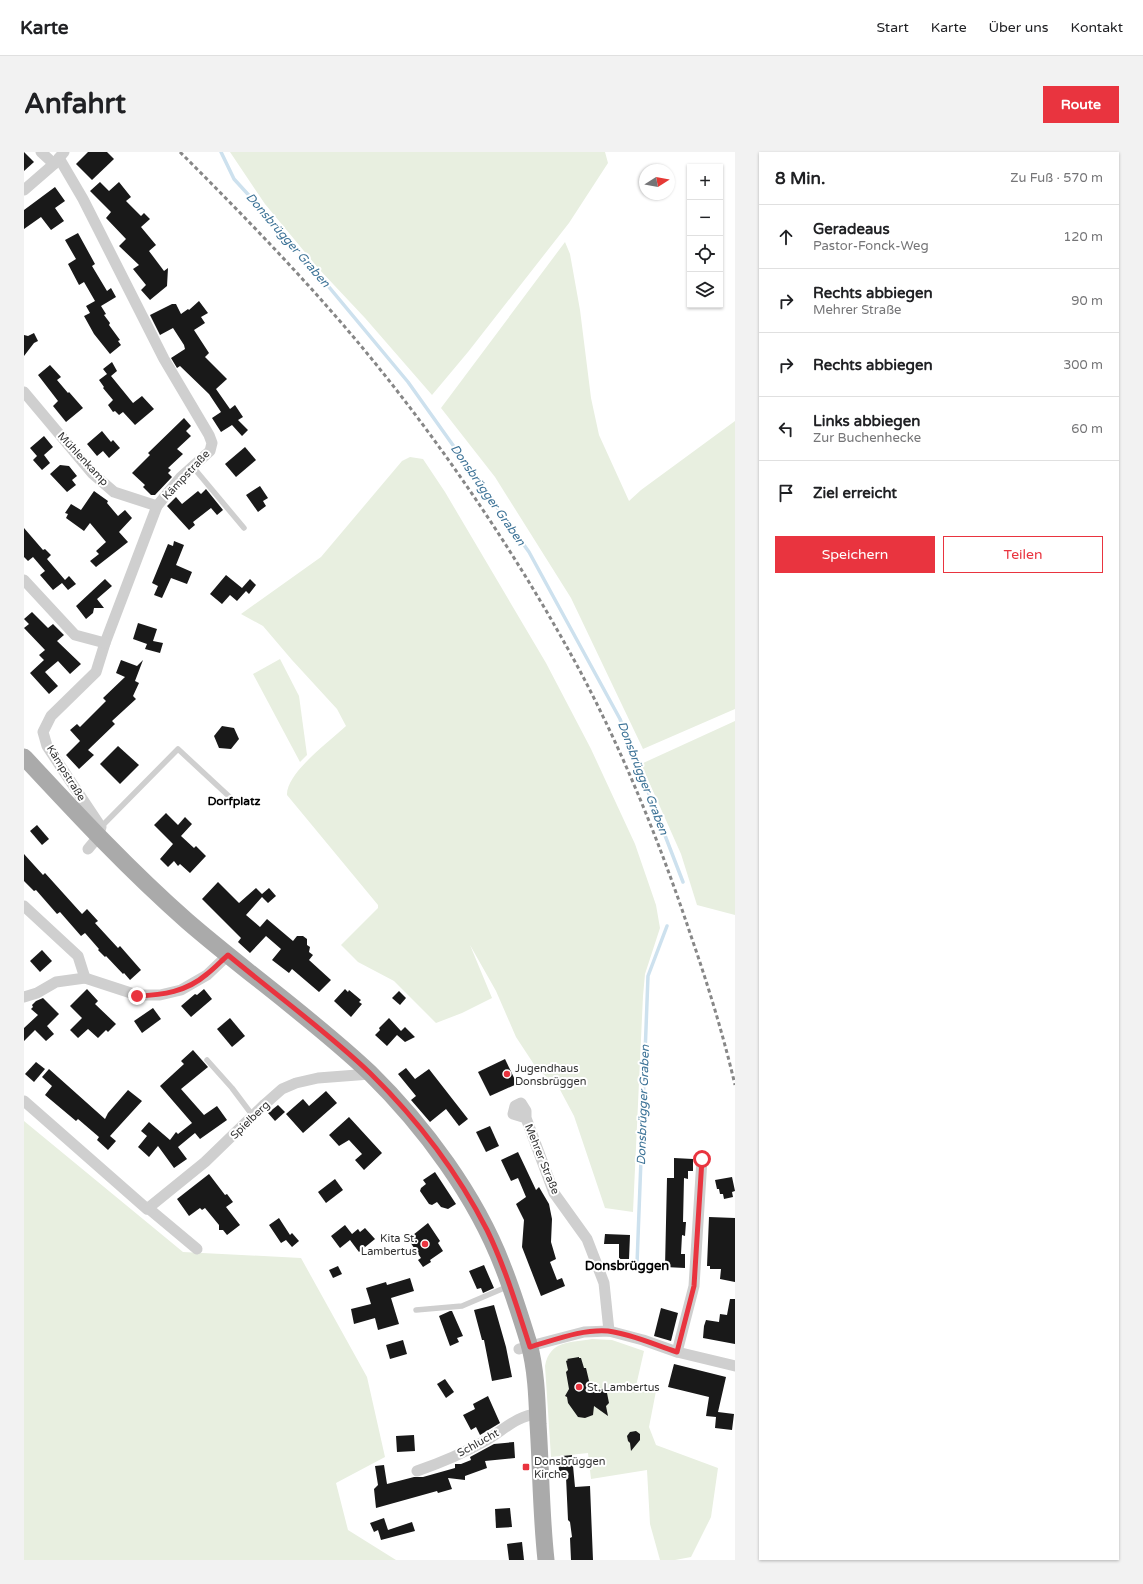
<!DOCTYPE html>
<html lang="de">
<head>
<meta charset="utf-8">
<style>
	body { margin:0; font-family:"Varela Round",sans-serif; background:#f2f2f2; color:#202124 }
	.controls { position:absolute; right:12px; top:12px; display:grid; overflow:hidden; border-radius:0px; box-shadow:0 1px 3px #0004 }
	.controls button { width:36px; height:36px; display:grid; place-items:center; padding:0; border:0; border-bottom:1px solid #e0e0e0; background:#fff; color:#202124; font:20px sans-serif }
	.compass { position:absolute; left:615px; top:12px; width:36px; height:36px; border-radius:50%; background:#fff; box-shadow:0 1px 3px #0004; rotate:79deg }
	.stop { position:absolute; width:12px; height:12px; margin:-9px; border:3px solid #e9343f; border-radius:50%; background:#fff }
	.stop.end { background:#e9343f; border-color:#fff; box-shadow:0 1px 4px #0008 }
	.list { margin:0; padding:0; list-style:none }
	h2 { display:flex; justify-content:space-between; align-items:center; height:52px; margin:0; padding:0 16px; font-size:17px }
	h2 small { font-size:13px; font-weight:400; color:#757577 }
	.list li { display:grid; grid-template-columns:26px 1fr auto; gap:12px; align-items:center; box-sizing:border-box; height:64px; padding:0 16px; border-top:1px solid #e0e0e0 }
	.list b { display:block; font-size:15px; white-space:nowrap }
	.list p { margin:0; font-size:13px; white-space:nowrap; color:#757577 }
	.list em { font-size:13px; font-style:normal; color:#757577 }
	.actions { display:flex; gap:8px; padding:12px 16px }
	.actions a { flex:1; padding:9px 0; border:1px solid #e9343f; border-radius:0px; text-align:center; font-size:14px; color:#e9343f }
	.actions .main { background:#e9343f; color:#fff }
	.icon { flex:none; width:22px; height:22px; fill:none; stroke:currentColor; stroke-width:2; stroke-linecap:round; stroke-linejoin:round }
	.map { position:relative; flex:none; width:711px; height:1408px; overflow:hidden; border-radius:0px }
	header { display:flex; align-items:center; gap:24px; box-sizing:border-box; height:56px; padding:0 20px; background:#fff; border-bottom:1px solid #e0e0e0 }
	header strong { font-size:19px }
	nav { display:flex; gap:22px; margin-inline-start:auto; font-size:14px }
	.intro { display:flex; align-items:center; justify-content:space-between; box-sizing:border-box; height:96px; padding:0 24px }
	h1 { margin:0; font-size:28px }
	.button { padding:10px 18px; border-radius:0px; background:#e9343f; color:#fff; font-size:14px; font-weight:700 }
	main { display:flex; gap:24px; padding:0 24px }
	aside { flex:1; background:#fff; border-radius:0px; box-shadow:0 1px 3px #0004 }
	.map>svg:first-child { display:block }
	.green { fill:#e8efe0 }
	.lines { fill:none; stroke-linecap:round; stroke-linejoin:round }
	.stream { stroke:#cde1ee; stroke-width:3.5 }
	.building { fill:#191919 }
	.lane { stroke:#cfcfcf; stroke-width:5.5 }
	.street { stroke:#cfcfcf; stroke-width:11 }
	.primary { stroke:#aaa; stroke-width:17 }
	.rail { stroke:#878787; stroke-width:3; stroke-dasharray:4 3; stroke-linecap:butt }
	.route { stroke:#e9343f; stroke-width:5 }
	.poi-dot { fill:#e9343f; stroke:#fff; stroke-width:1.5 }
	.labels { text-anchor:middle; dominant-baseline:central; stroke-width:4; stroke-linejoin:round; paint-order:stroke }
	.street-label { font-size:11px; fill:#323232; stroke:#fff }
	.poi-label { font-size:11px; fill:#323232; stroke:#fff; text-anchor:start }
	.water-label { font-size:12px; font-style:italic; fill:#3d7397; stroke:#fff }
	.neighbourhood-label { font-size:12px; font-weight:bold; fill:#000; stroke:#fff }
	.quarter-label { font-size:13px; font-weight:bold; fill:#000; stroke:#fff }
</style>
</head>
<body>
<header>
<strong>Karte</strong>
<nav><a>Start</a><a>Karte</a><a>Über uns</a><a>Kontakt</a></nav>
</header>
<div class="intro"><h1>Anfahrt</h1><a class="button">Route</a></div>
<main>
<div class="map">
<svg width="711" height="1408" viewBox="0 0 711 1408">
	<rect width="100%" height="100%" fill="#fff"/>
	<g class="green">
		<path d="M206,0H581L584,11L545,71L444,200L408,243L341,166L294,116L241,52Z"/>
		<path d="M541,90L546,102L556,158L567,246L575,283L605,349L617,338L711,269V557L619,597L547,446L471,325L417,256Z"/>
		<path d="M386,305L399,307L421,340L522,511L567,597L611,692L632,753L636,776L621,822L619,844L609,1060L581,1056L550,964L534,934L513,917L492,885L472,839L446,793L468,846L438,861L412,871L370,829L334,810L317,793L354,756V753L263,643C262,621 306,589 322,574L313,557L268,508L239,474L217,462L297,405L378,309Z"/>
		<path d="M256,507L275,544L283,603L276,610L229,522Z"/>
		<path d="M711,569V763L673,753L657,702L617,612Z"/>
		<path d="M0,969L159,1100L277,1106L343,1225L361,1305L312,1331L324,1378L372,1408H0Z"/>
		<path d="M568,1187L588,1188L620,1199L612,1234L632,1239L625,1275L632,1293L694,1316L687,1365L667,1405L651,1408H636L626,1372L623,1318L567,1327L564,1301L527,1305L521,1214C526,1188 546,1191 568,1187Z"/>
	</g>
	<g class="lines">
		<g class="stream">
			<path d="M197,0L210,27L270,93L384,230L505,400L596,567L659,730"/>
			<path d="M613,1112L624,824L643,774"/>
		</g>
	</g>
	<g class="building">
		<path d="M0,0L10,10L0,19Z"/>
		<path d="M64,0H83L90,7L68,28L52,12Z"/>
		<path d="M76,30L85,39L95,30L107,45L102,49L117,64L120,61L126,67L117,75L132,93L125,99L140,119L144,116L143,134L126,148L117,138L122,133L109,117L115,113L95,94L102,87L82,66L87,60L66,39Z"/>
		<path d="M31,35L41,49L31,56L40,69L27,78L17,65L0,77V58Z"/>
		<path d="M54,81L71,112L68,114L83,139L87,136L92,145L77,154L82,162L80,163L86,171L85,173L96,188L94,189L97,193L86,202L70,182L60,164L66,161L62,154L71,149L60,130L55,133L44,112L52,107L41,88Z"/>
		<path d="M175,149L184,161L177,165L181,171L170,178L185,201L181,205L203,227L192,237L206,257L211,253L219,265L214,268L224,278L218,284L208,273L197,280L188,266L197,260L185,242L156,214L153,216L147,206L161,197L160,193L149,176L136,183L126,163L148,152H152L157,162L164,157L165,158Z"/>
		<path d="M10,181L14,189L10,191L0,204V183L4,184Z"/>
		<path d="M88,210L93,219L87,224L109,251L118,244L130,257L111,273L99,260L95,263L91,259L89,260L84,253L89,248L79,236L80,235L75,228L83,222L79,217Z"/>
		<path d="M26,213L37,225L33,228L44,241L45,240L59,256L42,270L29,254L34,249L14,223Z"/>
		<path d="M160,266L167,274L162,279L167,284L153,297L159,302L144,316L147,318L144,321L148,325L131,343H127L119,335L121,333L108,321L126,303L124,301Z"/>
		<path d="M78,279L87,290L89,288L96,296L85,306L79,299L73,304L63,292Z"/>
		<path d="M20,284L29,295L20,303L26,311L18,318L9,308L13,304L6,296Z"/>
		<path d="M221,295L232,308L212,325L201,312Z"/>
		<path d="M36,313L45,314L53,324L48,328L52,333L43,340L26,322Z"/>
		<path d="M236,334L244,346L239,349L242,354L234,360L222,343Z"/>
		<path d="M182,337L199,358L193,363L187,356L169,370L171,373L165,378L143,354L152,345L158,352L174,339L177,342Z"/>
		<path d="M70,339L84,349L83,351L94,364L101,358L108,366L95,380L104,390L72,415L66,409L75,402L72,399L82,390L66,371L60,379L42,366L44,362L41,361L47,352L57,358Z"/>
		<path d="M0,376L19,398L21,397L27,403L23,407L41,428L45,424L52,432L44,438L38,431L29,438L16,423L21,419L9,405L4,409L0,405Z"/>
		<path d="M150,389L160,393L152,413L168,420L163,432L147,426L138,446L130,443L134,434L128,431L144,392L149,394Z"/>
		<path d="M202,423L218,436L226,427L232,433L225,442L222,439L213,449L206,443L198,452L186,442Z"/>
		<path d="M81,427L88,434L73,447L80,456H70L69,461L62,467L52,454Z"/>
		<path d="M8,460L24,476L29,472L40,483L33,489L57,512L46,522L34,509L21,520L34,534L25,542L6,521L20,508L15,503L21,498L0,476L5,472L0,467Z"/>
		<path d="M114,471L133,477L129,489L139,491L136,501L121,497L123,492L109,487Z"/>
		<path d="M97,508L113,514L119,508L111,529L115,531L109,544L112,547L88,569L91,572L64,598L70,603L55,617L42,603L56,589L46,578L53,572L56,575L82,549L79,546L101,525L92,521Z"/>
		<path d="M198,574L210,576L215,587L207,597L195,596L190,584Z"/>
		<path d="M94,594L115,613L96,632L76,612Z"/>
		<path d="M142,661L154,673L161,665L168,672L157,684L170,696L172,694L182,704L166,721L156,712L154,714L150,709L144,715L136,707L149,692L130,673Z"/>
		<path d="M13,673L25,687L18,693L6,679Z"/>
		<path d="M0,702L19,723L21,721L58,762L63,757L74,769L71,771L94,796L96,794L117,818L106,828L100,821L99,822L82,804L81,805L74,798L75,797L61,781L57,784L36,760L33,762L12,738L10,739L0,729Z"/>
		<path d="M194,730L215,751L232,736L238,742L245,736L252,744L244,751L238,745L222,763L236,775L243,767L269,789L273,784H279L283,787V793L286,795L285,800L289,803L285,808L307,828L295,840L268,817L265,821L248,808L257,797L242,784L226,801L214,790L217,786L178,747Z"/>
		<path d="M18,798L28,809L16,820L6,809Z"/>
		<path d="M63,837L74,849L71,852L92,872L84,880L82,878L74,886L64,877L54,886L46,878L58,866L46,854Z"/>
		<path d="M180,837L188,847L167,865L157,854L171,842L173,843Z"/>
		<path d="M321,837L324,840L325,838L337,848L335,850L338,852L327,865L310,849Z"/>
		<path d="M375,839L382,846L376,853L368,846Z"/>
		<path d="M19,846L35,862L23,874L30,882L22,889L11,878L0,889V876L14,863L7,857L9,855L8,853L12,849Z"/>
		<path d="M129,856L137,867L118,881L110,869Z"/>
		<path d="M206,866L221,884L208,895L193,877Z"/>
		<path d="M365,866L377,879L381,875L391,885L381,890L373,883L363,894L351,883L356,878L355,876Z"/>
		<path d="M169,898L184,915L157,937L180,963L193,954L203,968L176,987L171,981L154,995L163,1007L150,1016L134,994L125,1005L114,995L123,984L117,979L125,970L146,988L152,980L154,982L168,971L136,934L160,912L157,909Z"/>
		<path d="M481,907L493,932L466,944L454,920Z"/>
		<path d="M12,910L21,917L10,930L1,922Z"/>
		<path d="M382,916L391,927L405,917L444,967L435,974L422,957L406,970L387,948L392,944L374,922Z"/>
		<path d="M25,917L81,967L84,961L104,938L118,949L86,984L92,989L84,998L73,988L75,985L54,967L52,969L21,943L28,934L18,925Z"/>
		<path d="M302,939L313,951L279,981L262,962L279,947L285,954Z"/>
		<path d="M254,953L261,960L251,969L244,961Z"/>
		<path d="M325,965L358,1001L340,1018L331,1008L338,1002L325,988L315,994L305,983Z"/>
		<path d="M466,974L475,994L462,1000L452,980Z"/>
		<path d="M494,1000L512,1038L515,1035L525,1052L528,1067L527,1090L532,1107L526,1110L533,1128L538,1126L541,1134L517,1144L498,1095L500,1068L492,1052L502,1045L494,1026L487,1029L477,1008Z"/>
		<path d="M650,1006L669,1007V1019H664V1027L660,1026L659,1070H662L661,1084L658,1083L657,1102H661V1116L641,1115L643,1026H650Z"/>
		<path d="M411,1020L432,1052L424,1057L417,1055L413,1050L408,1053L405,1052L396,1039L397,1036L402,1032L399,1028Z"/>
		<path d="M185,1022L201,1043L203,1042L209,1050L202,1055L216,1073L203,1083L199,1078H195V1073L181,1056L178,1058L176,1056L165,1064L153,1047Z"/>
		<path d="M708,1025L711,1039L708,1040L709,1045L700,1047L699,1042H696L695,1037H693L691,1028Z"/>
		<path d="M311,1027L319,1038L302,1051L294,1040Z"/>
		<path d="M685,1065L711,1066V1130L696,1127L697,1117H686V1114H683Z"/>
		<path d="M255,1066L266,1083L268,1081L275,1089L268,1095L262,1088L257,1091L245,1073Z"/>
		<path d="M404,1071L416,1089L414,1091L419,1099L406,1108L407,1110L399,1115L394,1108L397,1106L384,1087Z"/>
		<path d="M321,1073L328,1082L334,1077L336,1080L341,1076L351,1087L335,1100L326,1088L316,1096L307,1084Z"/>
		<path d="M581,1082L606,1083L605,1107H595V1092H580Z"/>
		<path d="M460,1113L470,1136L459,1141L457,1136L453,1137L445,1119Z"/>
		<path d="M314,1114L318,1122L309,1126L305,1118Z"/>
		<path d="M386,1126L390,1139L367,1146L375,1172L354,1178L351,1166L330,1172L327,1157L347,1152L342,1136L362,1130L363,1133Z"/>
		<path d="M706,1147H711V1192L679,1186L680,1174L682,1168L695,1170L696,1162L703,1163Z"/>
		<path d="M470,1153L482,1195L488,1225L468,1229L460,1188H458L450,1158Z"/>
		<path d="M637,1156L654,1161L647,1189L630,1184Z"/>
		<path d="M426,1159H428L439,1184L433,1186L435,1190L426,1194L415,1164Z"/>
		<path d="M379,1188L383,1202L366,1207L362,1193Z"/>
		<path d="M555,1205V1206H557L560,1216H562L566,1233L574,1238L582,1236L585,1251L582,1254L584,1264L570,1254L569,1263L561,1266L554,1265L544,1251L543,1245L541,1244L545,1237L542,1220L544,1218L542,1209L544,1208L543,1207Z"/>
		<path d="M650,1212L702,1225L694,1260L710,1262L708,1278L691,1276L692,1265L682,1264L685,1245L644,1235Z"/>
		<path d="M421,1227L430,1240L422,1246L413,1232Z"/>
		<path d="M464,1244L476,1271L456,1283L452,1275L447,1278L439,1263L451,1257L449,1252Z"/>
		<path d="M612,1279L616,1282V1288L607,1299L606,1291L604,1289L603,1284L606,1280Z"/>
		<path d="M390,1283L391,1299L373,1300L372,1284Z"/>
		<path d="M490,1290L491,1306L461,1309L463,1316L441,1324V1328L424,1326L428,1337L414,1341L413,1339L352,1356L350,1337L354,1333L351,1314L360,1313L363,1332L390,1325H399L431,1316V1312H437L447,1308L446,1305L470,1292Z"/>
		<path d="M548,1303L551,1335L566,1334L569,1408H547L546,1386L548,1385L546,1370L544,1368L542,1325L536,1326L534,1310H538V1304Z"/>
		<path d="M486,1356L488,1375L472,1376L471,1357Z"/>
		<path d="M360,1366L364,1378L388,1370L391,1379L357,1388L354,1378L350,1380L346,1371Z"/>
		<path d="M498,1390L500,1408H485L483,1392Z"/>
	</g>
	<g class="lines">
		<g class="lane">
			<path d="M169,315L220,376"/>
			<path d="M77,675L154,597L210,649"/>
			<path d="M183,908L208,936L229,964"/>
			<path d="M392,1158L438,1154L485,1134"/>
		</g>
		<g class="street">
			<path d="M17,0L30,12"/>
			<path d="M35,6L59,47L140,207L185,283L188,291L186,299L157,325L133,354L81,491L72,520L27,564L19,580L23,594L77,675L74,685L64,697"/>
			<path d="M0,38L30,12L40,0"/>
			<path d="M0,240L68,321L90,340L133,354"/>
			<path d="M0,428L51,483L81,491"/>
			<path d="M0,754L54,804L61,826"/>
			<path d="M0,845L13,841L32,830L61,826L113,843H136L157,838L183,823L204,803"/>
			<path d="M0,949L123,1057L181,1010L241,952L258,937L272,931L294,926L346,922"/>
			<path d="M502,966L489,962L491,954L497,951L502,959V966L530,1041L563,1087L580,1131L585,1179"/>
			<path d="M124,1056L173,1097"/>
			<path d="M495,1197L560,1180L585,1179L619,1188L653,1200L711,1214"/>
			<path d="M653,1200L670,1134L678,1007"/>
			<path d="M393,1319C416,1311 438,1302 459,1290C478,1280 492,1263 514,1262"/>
		</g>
		<path class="primary" d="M0,605C53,662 105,718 163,769C223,821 289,867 346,921C400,974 452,1044 479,1115C489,1140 497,1166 505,1192C512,1217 513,1246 514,1272C517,1317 517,1363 522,1408"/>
		<path class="rail" d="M156,0C224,68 291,137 351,211C427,305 499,413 556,519C601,604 637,694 667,784C684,833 699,882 711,933"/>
	</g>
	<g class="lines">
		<path class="route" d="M113,844C139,843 162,840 183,822C191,816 197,809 204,803C251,842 302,879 346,921C392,966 434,1021 463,1078C481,1115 493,1155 506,1195C531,1188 558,1177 584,1179C608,1182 631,1193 653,1200L670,1134L678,1007"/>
	</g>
	<g class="poi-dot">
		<circle cx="483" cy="922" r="4"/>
		<circle cx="401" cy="1092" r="4"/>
		<circle cx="555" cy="1235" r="4"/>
		<rect x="498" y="1311" width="8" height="8" rx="2"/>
	</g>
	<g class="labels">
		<g class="street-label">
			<text transform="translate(59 307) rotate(47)">Mühlenkamp</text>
			<text transform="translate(162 323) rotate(-47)">Kämpstraße</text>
			<text transform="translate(42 621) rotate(58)">Kämpstraße</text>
			<text transform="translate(226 968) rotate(-44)">Spielberg</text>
			<text transform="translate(518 1007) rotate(68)">Mehrer Straße</text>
			<text transform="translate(454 1291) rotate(-29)">Schlucht</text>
		</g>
		<g class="poi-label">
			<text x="491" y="916">Jugendhaus<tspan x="491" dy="13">Donsbrüggen</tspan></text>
			<text x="393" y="1086" text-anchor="end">Kita St.<tspan x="393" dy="13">Lambertus</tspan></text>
			<text x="563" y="1235">St. Lambertus</text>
			<text x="510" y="1309">Donsbrüggen<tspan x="510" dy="13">Kirche</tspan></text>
		</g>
		<g class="water-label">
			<text transform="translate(264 88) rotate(49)">Donsbrügger Graben</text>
			<text transform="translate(464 343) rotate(55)">Donsbrügger Graben</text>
			<text transform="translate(619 626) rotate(69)">Donsbrügger Graben</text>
			<text transform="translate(619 953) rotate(-88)">Donsbrügger Graben</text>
		</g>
		<g class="neighbourhood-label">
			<text x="210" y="649">Dorfplatz</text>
		</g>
		<g class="quarter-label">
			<text x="603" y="1114">Donsbrüggen</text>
		</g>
	</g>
</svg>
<div class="controls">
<button>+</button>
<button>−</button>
<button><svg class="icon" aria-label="locate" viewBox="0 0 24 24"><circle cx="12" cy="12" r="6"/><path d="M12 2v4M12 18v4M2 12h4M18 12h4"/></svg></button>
<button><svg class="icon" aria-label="layers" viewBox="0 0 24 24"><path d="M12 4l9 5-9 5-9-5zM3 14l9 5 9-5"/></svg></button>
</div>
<svg class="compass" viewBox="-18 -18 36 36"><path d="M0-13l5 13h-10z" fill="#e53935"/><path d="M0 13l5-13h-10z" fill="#757577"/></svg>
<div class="stop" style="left:678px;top:1007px"></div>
<div class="stop end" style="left:113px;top:844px"></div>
</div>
<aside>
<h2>8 Min.<small>Zu Fuß · 570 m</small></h2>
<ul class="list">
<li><svg class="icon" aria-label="ahead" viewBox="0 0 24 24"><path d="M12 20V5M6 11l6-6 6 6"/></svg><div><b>Geradeaus</b><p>Pastor-Fonck-Weg</p></div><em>120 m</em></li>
<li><svg class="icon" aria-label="right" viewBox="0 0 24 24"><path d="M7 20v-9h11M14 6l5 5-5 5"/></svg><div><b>Rechts abbiegen</b><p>Mehrer Straße</p></div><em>90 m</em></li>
<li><svg class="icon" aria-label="right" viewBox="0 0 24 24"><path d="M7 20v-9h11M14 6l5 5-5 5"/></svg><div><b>Rechts abbiegen</b></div><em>300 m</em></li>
<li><svg class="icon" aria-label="left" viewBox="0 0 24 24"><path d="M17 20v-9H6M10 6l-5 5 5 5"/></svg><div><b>Links abbiegen</b><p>Zur Buchenhecke</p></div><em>60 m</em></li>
<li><svg class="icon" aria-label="arrive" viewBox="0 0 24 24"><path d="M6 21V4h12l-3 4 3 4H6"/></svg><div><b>Ziel erreicht</b></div></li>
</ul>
<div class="actions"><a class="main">Speichern</a><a>Teilen</a></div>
</aside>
</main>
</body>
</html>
